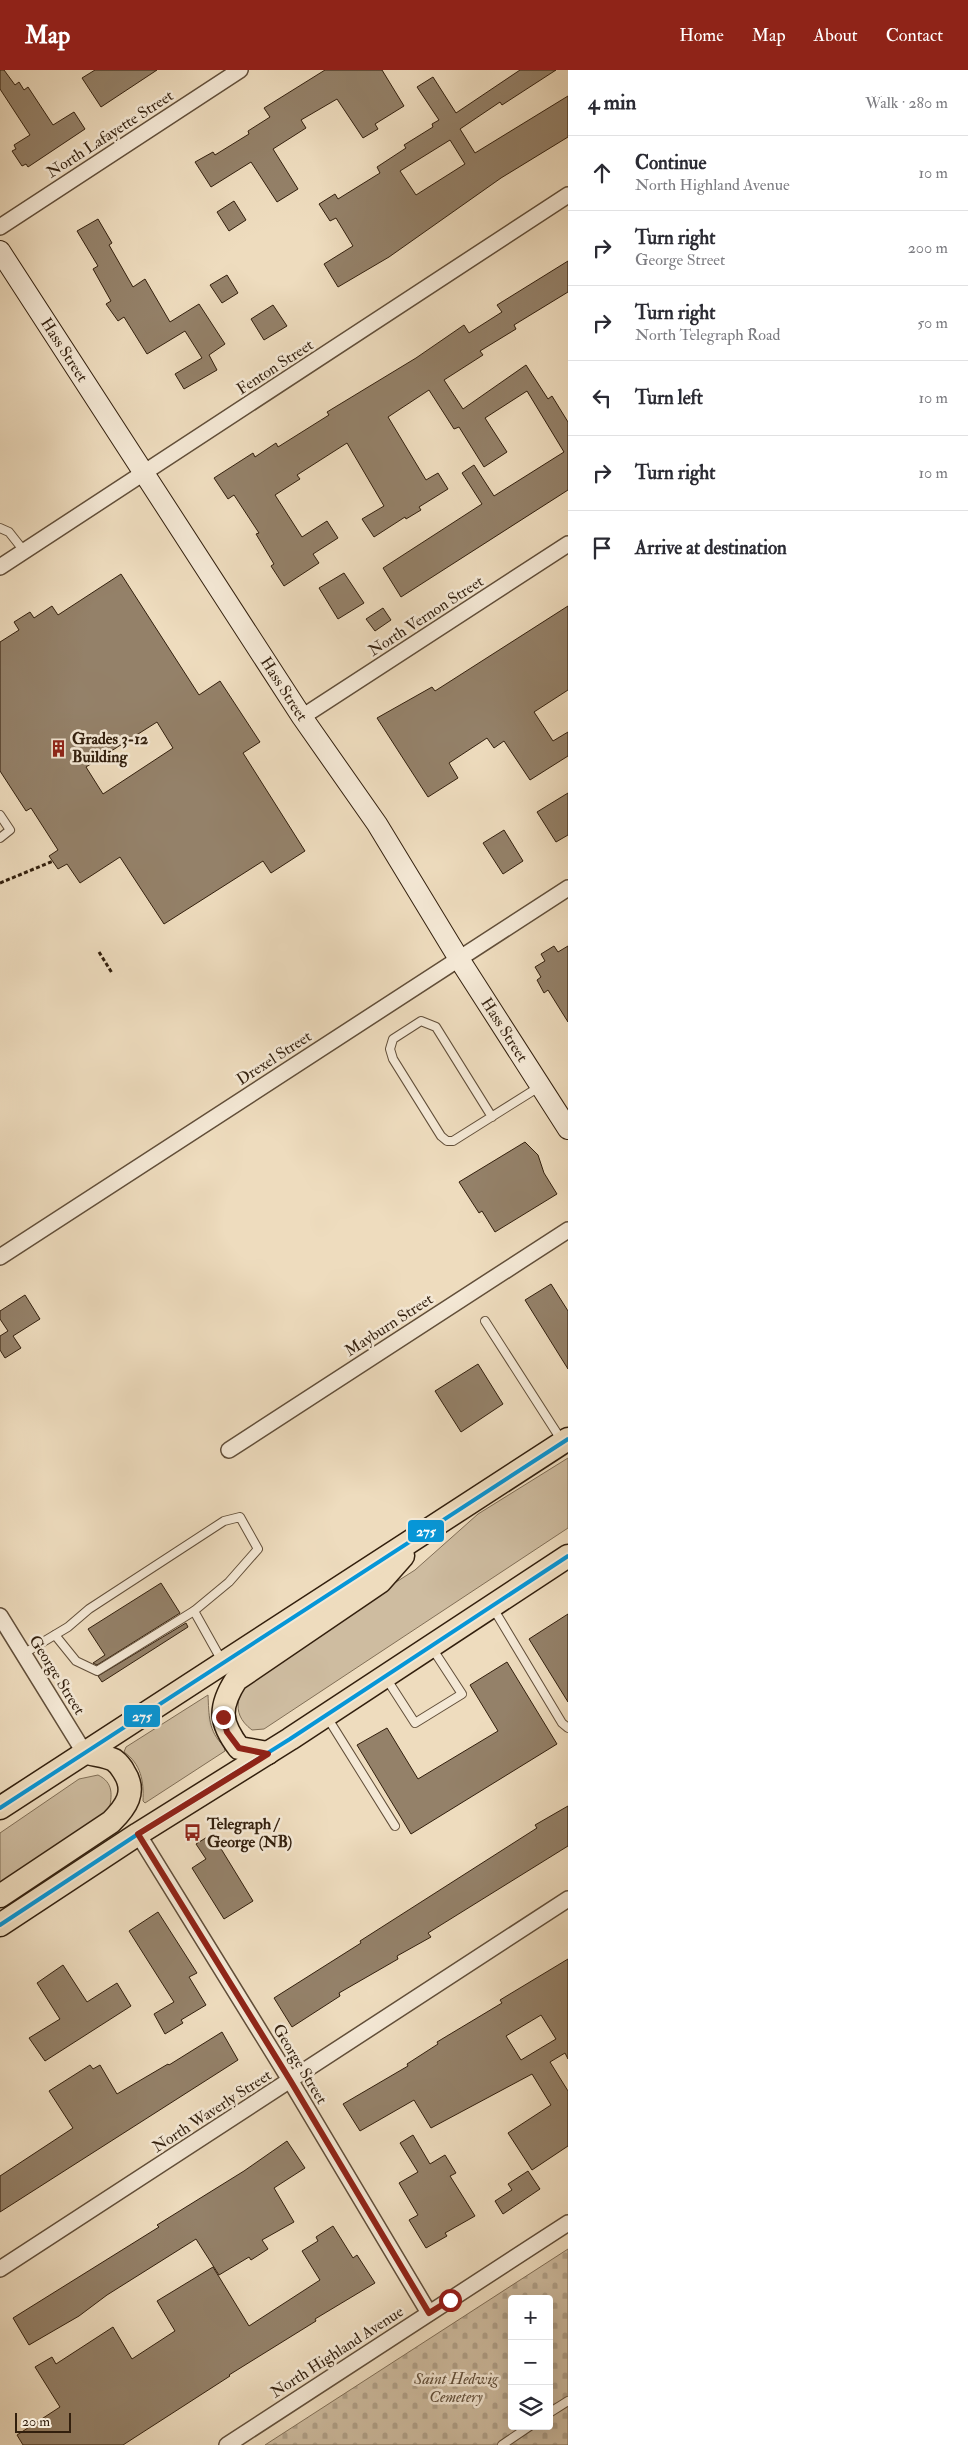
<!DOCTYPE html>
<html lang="en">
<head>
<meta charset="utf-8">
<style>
	body { margin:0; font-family:"IM FELL Double Pica",serif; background:#f7f7f7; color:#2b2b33 }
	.controls { position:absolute; right:15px; bottom:15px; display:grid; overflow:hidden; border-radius:5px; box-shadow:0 5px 20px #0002 }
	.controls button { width:45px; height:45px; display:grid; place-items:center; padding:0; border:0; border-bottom:1px solid #e1e1e2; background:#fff; color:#2b2b33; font:25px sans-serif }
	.scale { position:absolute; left:15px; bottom:12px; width:56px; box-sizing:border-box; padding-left:5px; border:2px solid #321f0d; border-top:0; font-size:14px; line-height:18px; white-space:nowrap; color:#321f0d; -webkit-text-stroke:4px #f4e8d5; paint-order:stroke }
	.stop { position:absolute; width:15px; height:15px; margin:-11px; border:4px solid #8f2418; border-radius:50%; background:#fff }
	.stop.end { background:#8f2418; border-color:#fff; box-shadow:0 1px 5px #0008 }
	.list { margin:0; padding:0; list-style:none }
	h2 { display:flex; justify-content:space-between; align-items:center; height:65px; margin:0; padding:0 20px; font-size:21px }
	h2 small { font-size:16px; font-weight:400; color:#7c7c81 }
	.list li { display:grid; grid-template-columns:32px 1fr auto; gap:15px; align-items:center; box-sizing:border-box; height:75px; padding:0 20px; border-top:1px solid #e1e1e2 }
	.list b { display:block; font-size:19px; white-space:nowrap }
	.list p { margin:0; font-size:16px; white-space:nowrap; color:#7c7c81 }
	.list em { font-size:16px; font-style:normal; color:#7c7c81 }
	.icon { flex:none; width:28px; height:28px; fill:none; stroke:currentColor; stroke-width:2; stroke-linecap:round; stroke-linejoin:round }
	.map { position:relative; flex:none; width:568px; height:2375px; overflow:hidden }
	header { display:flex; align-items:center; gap:30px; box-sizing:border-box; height:70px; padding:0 25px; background:#8f2418; color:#fff }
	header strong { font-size:24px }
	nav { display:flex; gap:28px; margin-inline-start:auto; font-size:18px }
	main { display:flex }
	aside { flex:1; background:#fff }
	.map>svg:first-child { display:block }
	.green { fill:#cebca0; stroke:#806e56 }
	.cemetery { fill:url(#cemetery-stones); stroke:#806e56; fill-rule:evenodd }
	.building { fill:#948169; stroke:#321f0d; fill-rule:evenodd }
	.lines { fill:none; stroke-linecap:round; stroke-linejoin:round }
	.lane-casing { stroke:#614e39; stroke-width:10 }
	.street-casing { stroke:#614e39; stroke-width:18 }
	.secondary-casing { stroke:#321f0d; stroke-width:22 }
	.primary-casing { stroke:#321f0d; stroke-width:25 }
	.path { stroke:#321f0d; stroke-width:3; stroke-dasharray:4 2.5; stroke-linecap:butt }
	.lane { stroke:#f4e8d5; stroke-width:8 }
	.street { stroke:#f4e8d5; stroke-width:15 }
	.secondary { stroke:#f4e8d5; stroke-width:20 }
	.primary { stroke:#eedcbe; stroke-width:22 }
	.bus-1-casing { stroke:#f4e8d5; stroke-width:8 }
	.bus-1 { stroke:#0696d7; stroke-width:4 }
	.route { stroke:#8f2418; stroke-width:6 }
	.labels { text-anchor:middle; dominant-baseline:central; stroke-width:5; stroke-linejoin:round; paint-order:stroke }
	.street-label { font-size:16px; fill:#321f0d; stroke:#f4e8d5 }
	.poi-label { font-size:16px; font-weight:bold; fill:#321f0d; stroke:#f4e8d5; text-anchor:start }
	.park-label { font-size:16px; font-style:italic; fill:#614e39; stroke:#f4e8d5 }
	.line-badge { stroke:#f4e8d5; stroke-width:2 }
	.badge-label { font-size:14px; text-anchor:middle; font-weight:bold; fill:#fff }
</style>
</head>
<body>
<header>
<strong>Map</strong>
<nav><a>Home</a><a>Map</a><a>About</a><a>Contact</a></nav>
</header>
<main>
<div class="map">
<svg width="568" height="2375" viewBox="0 0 568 2375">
	<defs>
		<pattern id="cemetery-stones" width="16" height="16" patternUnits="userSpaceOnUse" patternTransform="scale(1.25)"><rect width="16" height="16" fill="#cebca0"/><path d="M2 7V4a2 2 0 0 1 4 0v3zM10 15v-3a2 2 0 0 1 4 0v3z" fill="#b1a189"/></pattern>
	</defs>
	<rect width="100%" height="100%" fill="#eedcbe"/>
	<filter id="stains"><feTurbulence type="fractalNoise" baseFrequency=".004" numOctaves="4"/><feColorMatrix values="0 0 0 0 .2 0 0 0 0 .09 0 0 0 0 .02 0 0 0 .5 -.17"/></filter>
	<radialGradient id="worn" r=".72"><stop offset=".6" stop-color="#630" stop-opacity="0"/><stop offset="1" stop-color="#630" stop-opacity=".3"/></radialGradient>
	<g class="green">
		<path d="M568,1388V1458L264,1659L252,1660C228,1642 239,1621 255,1602L415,1500L478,1444Z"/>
		<path d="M208,1625C209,1644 208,1662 224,1676L225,1681L145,1733L143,1731C144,1711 141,1694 124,1682L126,1677Z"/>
		<path d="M98,1705C114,1713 112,1725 109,1741L0,1816V1763L79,1709Z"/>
	</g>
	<path class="cemetery" d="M568,2179V2375H265ZM512,2229H549V2356H512Z"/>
	<g class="building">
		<path d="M0,0H4L15,15L19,12L24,20L28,17L53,55L74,42L85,59L28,97L26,94L22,96L12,81L16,79L14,75L30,65L0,19Z"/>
		<path d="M95,0H157L101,37L82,8Z"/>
		<path d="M325,0H382L404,36L375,54L378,59L363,68L337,29L301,50L306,58L273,79L298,119L277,132L251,92L211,117L195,92L213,82L215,85L249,64L248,61L270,47L264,38Z"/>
		<path d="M520,0H556L502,35L500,32L460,59L475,83L568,26V67L501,108L389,187L338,217L324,194L353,176L336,148L330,151L319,134L335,124L338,129L380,103L377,97L406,78L404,75L433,57L432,54L439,50L417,17L433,7L456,43ZM450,70L465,94L416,125L400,101Z"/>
		<path d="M234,131L246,150L229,161L217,142Z"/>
		<path d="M98,149L112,173L109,175L133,217L145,209L170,252L199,234L225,274L209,285L217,300L184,319L175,304L202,288L185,261L147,284L124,247L118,251L106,234L111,231L93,199L98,196L77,161Z"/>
		<path d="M568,191V222L514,255L516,259L480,281L483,285L444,310L463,339L526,295L548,329L552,326L568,352V420L401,527L383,498L482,434L462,403L474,395L494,426L564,382L527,321L485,348L507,382L484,397L459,357L454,359L429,320L388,347L426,410L438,403L448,419L419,437L421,440L406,449L405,447L374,467L362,449L384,436L347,373L297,405L300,409L275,425L302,467L327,451L338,468L313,484L319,493L284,516L271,496L274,494L256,464L259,463L234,425L228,429L214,408L253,383L255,387L276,373L278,377L329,345L327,342L416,288L464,255L469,263L502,242L497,235Z"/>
		<path d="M227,205L238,223L222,233L210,215Z"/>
		<path d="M273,235L287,256L264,270L251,249Z"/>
		<path d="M344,503L364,533L338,549L319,518Z"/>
		<path d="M121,504L199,625L220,611L260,672L243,683L305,781L271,803L263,791L164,854L120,787L80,813L67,794L58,799L49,786L58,780L31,738L26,741L0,701V572L19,560L14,552L30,542L34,548L52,536L58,545ZM157,652L173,678L103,724L86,697Z"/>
		<path d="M568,536V620L534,642L553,671L568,662V686L530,710L504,671L494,678L487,668L449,693L458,708L428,727L377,648L432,617L435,621Z"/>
		<path d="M383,538L391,550L375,561L366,549Z"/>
		<path d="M568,723V765L556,772L537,742Z"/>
		<path d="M504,760L523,791L503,804L483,773Z"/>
		<path d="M554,876L558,882L568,876V952L548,920L544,923L537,910L541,907L535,897L545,891L541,884Z"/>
		<path d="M525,1072L538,1085L544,1103L557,1124L495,1162L482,1141L479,1143L459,1112Z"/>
		<path d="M551,1214L568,1241V1299L525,1230Z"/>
		<path d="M25,1225L40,1249L13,1266L21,1278L5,1288L0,1280V1266L8,1261L0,1249V1241Z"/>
		<path d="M478,1294L503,1334L461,1362L435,1321Z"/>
		<path d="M161,1513L180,1543L97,1595L93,1593L105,1585L88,1559Z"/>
		<path d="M568,1544V1632L529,1569Z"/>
		<path d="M186,1553L188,1557L102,1612L98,1606Z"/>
		<path d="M507,1592L557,1674L411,1764L357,1675L387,1658L418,1709L498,1661L470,1615Z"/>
		<path d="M568,1736V1776L428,1863L431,1867L397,1886L398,1889L339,1923L340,1926L292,1957L274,1928L361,1873L360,1871L537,1758L535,1755Z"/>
		<path d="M212,1764L253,1831L224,1849L192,1798L206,1789L196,1774Z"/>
		<path d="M158,1842L197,1903L189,1907L206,1935L181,1950L183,1953L165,1964L154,1944L174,1932L129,1861Z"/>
		<path d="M568,1889V1989L565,1983L550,1992L568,2021V2076L532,2100L508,2063L551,2035L532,2004L431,2058L414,2030L360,2061L343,2034L408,1996L407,1994L438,1974L437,1972L502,1933L500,1930ZM541,1945L556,1969L521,1990L506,1966Z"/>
		<path d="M63,1895L87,1932L117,1913L131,1936L45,1991L29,1968L60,1949L37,1913Z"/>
		<path d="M222,1962L238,1990L0,2142V2106L73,2058L49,2021L90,1995L93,1999L100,1995L117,2024L168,1994L169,1995Z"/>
		<path d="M413,2065L430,2094L445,2085L456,2103L450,2106L475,2146L445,2163L447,2166L426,2178L409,2150L418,2145L399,2113L418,2102L400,2073Z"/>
		<path d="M287,2071L305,2098L274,2118L294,2152L262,2170L268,2179L251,2190L249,2187L219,2205L196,2169L107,2225L79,2246L29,2275L13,2248L159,2157L157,2155L244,2101Z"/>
		<path d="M528,2101L540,2119L503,2144L495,2131L512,2120L508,2114Z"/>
		<path d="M333,2156L353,2188L357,2185L375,2213L315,2249L316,2251L229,2305L230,2306L123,2375H23L17,2365L60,2337L35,2297L52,2287L56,2294L113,2257L132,2289L175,2261L157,2231L213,2197L249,2256L320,2210L302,2181L318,2171L316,2167Z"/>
	</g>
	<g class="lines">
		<defs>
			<g id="lane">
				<path d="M0,458L9,462L24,481"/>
				<path d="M0,745L10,760L0,768"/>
				<path d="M492,1047L436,957L421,951L393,969L390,979L393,989L441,1066L447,1071H453L539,1017"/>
				<path d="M485,1251L562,1371"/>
				<path d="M493,1538L562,1653L568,1658"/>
				<path d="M55,1565L76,1591L97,1601L194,1541"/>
				<path d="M23,1584L68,1557L89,1539L224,1451L240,1447L258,1479L229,1512L194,1541L222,1591"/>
				<path d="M386,1608L415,1653L462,1624L432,1578"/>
				<path d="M327,1647L395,1756"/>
				<path d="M549,2343L568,2331"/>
				<path d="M502,2375L530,2356"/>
			</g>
			<g id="street">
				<path d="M0,157L240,0"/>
				<path d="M0,497L568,125"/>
				<path d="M302,647L568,474"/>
				<path d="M0,1187L568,818"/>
				<path d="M229,1380L568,1160"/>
				<path d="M0,1546L84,1682"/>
				<path d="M138,1764L290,2010L429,2243"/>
				<path d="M0,2199L568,1829"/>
				<path d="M227,2375L568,2153"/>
			</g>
			<g id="secondary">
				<path id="s1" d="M0,181L302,647L377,754L459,889L568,1059"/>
			</g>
			<g id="primary">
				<path d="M268,1683L239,1678C220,1653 218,1638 236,1610L380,1512L403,1486"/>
				<path d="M0,1738L568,1369"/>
				<path d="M0,1826L111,1752C126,1737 137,1722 124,1702C122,1698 118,1693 114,1690C106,1686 93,1685 84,1682"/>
				<path d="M0,1855L138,1764L290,1669L568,1486"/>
			</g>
		</defs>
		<use href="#lane" class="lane-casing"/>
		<use href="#street" class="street-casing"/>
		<use href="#secondary" class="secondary-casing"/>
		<use href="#primary" class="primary-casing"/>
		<g class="path">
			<path d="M0,813L53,791"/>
			<path d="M99,882L112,903"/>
		</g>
		<use href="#lane" class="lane"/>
		<use href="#street" class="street"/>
		<use href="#secondary" class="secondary"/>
		<use href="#primary" class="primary"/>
		<defs>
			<g id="bus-1">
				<path d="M0,1738L568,1369"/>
				<path d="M0,1855L138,1764L290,1669L568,1486"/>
			</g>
		</defs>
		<use href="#bus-1" class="bus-1-casing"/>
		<use href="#bus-1" class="bus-1"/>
	</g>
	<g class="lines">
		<path class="route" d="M223,1647L227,1662L239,1678L268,1684L138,1764L290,2010L429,2243L450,2230"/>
	</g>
	<defs>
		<symbol id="building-bare" viewBox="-9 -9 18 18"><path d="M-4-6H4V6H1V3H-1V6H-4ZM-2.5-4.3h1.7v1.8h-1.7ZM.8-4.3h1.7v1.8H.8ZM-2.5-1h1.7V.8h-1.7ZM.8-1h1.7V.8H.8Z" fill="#8f2418" stroke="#f4e8d5" stroke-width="2.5" paint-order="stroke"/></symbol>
		<symbol id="bus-bare" viewBox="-9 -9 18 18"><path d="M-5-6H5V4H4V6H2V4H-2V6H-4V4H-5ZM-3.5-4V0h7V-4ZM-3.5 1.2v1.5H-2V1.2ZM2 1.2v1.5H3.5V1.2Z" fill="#8f2418" stroke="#f4e8d5" stroke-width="2.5" paint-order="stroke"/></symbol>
	</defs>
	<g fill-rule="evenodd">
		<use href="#building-bare" x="46" y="666" width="25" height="25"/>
		<use href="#bus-bare" x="180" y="1750" width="25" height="25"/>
	</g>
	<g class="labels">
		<g class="street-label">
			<text transform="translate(110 64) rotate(-33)">North Lafayette Street</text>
			<text stroke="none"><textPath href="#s1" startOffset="118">Hass Street</textPath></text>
			<text transform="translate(275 297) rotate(-33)">Fenton Street</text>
			<text transform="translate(426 546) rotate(-33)">North Vernon Street</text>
			<text stroke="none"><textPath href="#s1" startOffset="522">Hass Street</textPath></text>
			<text stroke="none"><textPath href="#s1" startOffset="928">Hass Street</textPath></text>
			<text transform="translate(274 988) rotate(-33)">Drexel Street</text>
			<text transform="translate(389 1255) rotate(-33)">Mayburn Street</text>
			<text transform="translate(57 1605) rotate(58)">George Street</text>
			<text transform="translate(300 1994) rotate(59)">George Street</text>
			<text transform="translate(212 2041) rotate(-33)">North Waverly Street</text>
			<text transform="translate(337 2282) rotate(-33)">North Highland Avenue</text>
		</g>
		<g class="poi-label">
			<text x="72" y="669">Grades 3-12<tspan x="72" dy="18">Building</tspan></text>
			<text x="207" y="1754">Telegraph /<tspan x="207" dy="18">George (NB)</tspan></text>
		</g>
		<g class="park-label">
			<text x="456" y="2309">Saint Hedwig<tspan x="456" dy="18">Cemetery</tspan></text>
		</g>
	</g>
	<g class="line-badge">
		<rect x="407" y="1449" width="38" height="24" rx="5" fill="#0696d7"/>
		<rect x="123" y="1634" width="38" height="24" rx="5" fill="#0696d7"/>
	</g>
	<g class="badge-label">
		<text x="426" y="1466">275</text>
		<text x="142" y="1651">275</text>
	</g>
	<rect width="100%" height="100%" filter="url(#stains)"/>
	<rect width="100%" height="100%" fill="url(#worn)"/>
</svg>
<div class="controls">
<button>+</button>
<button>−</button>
<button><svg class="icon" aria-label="layers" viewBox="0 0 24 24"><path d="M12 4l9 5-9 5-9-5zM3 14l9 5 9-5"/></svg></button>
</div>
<div class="scale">20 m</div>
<div class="stop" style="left:450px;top:2230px"></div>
<div class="stop end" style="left:223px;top:1647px"></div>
</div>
<aside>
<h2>4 min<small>Walk · 280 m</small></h2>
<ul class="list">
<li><svg class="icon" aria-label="ahead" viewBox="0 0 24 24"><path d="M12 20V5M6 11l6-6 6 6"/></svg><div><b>Continue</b><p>North Highland Avenue</p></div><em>10 m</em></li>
<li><svg class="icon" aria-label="right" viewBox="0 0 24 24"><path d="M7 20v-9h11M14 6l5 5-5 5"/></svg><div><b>Turn right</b><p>George Street</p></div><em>200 m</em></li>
<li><svg class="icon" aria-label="right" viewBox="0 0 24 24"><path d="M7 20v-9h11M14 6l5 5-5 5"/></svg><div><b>Turn right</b><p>North Telegraph Road</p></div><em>50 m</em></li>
<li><svg class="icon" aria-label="left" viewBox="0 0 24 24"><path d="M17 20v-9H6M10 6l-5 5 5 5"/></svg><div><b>Turn left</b></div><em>10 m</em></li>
<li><svg class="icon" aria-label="right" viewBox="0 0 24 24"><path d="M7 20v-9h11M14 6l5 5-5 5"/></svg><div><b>Turn right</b></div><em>10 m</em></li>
<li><svg class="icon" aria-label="arrive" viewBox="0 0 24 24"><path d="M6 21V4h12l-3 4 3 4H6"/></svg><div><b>Arrive at destination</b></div></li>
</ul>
</aside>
</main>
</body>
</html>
